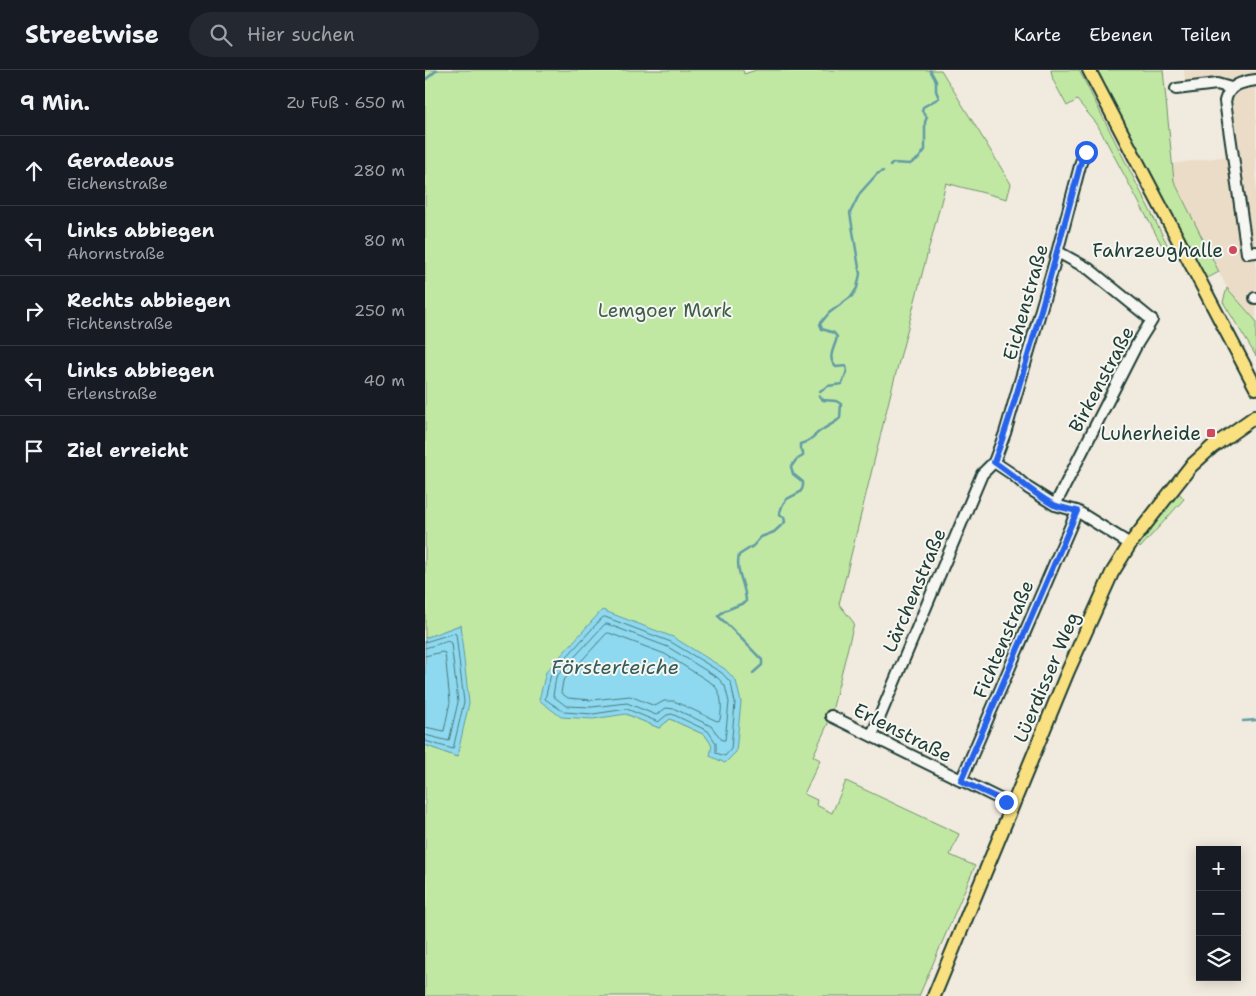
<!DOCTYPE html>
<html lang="de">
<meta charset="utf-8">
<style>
:root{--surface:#171b24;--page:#242831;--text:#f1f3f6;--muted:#9ea1a6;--line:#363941}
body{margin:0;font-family:"Shantell Sans",sans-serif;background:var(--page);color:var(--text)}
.controls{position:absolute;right:15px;bottom:15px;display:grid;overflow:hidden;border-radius:0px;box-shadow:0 2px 12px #0003}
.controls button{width:45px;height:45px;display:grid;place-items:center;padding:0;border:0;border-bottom:1px solid var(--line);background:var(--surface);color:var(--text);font:25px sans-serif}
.stop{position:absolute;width:15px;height:15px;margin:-11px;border:4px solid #2563eb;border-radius:50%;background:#fff}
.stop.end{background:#2563eb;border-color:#fff;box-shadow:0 1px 5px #0008}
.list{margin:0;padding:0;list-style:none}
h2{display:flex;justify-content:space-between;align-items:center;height:65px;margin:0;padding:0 20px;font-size:21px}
h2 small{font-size:16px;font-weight:400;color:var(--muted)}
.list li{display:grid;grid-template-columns:32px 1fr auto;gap:15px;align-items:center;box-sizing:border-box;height:70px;padding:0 20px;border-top:1px solid var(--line)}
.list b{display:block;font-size:19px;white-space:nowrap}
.list p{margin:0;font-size:16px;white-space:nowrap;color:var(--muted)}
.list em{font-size:16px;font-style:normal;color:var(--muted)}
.icon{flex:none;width:28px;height:28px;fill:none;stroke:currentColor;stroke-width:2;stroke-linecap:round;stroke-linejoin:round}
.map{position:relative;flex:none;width:831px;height:926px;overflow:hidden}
header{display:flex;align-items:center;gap:30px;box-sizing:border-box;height:70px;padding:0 25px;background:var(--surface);border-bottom:1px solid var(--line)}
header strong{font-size:24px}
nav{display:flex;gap:28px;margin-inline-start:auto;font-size:18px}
.search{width:350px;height:45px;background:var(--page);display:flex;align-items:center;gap:12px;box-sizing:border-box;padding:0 18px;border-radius:28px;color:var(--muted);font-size:19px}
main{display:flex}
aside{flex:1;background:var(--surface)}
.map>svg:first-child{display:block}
</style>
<header>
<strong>Streetwise</strong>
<div class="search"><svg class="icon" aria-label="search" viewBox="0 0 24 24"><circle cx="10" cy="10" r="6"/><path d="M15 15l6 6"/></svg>Hier suchen</div>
<nav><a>Karte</a><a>Ebenen</a><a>Teilen</a></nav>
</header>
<main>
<aside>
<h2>9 Min.<small>Zu Fuß · 650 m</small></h2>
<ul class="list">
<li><svg class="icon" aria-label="ahead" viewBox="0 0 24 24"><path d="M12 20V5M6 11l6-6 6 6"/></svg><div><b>Geradeaus</b><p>Eichenstraße</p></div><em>280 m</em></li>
<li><svg class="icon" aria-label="left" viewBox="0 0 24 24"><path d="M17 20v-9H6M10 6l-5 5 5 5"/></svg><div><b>Links abbiegen</b><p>Ahornstraße</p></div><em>80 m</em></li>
<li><svg class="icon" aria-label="right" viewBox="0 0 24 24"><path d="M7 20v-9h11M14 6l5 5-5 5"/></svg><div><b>Rechts abbiegen</b><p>Fichtenstraße</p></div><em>250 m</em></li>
<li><svg class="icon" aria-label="left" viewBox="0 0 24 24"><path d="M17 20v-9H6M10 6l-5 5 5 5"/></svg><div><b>Links abbiegen</b><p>Erlenstraße</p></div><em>40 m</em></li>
<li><svg class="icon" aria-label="arrive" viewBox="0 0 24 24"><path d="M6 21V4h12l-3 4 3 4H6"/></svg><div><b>Ziel erreicht</b></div></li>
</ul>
</aside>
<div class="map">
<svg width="831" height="926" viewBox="0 0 831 926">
<rect width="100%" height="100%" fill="#f1eade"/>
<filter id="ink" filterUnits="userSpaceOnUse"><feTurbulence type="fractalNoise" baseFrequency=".02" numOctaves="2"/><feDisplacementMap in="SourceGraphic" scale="10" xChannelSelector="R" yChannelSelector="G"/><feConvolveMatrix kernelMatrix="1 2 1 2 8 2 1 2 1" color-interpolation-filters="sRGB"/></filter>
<g filter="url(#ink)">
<!-- built -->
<path fill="#ebdcc7" d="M 759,0 L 831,0 L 831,8 L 805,15 L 761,18 Z
M 831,14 L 831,251 L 802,218 L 749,111 L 746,94 L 810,85 L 803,37 L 816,16 Z"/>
<!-- green -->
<path fill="#c1e8a3" stroke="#70926c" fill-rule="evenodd" d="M 0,0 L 318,0 L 319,4 L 331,0 L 516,0 L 586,114 L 582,129 L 521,113 L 467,318 L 414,534 L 429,553 L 405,649 L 388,686 L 395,690 L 379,724 L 392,730 L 391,735 L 407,743 L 421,711 L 534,764 L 525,785 L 550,796 L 494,926 L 0,926 L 0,675 L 32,687 L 35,555 L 0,568 ZM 316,632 L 287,675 L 280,665 L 245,649 L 234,658 L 201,644 Z
M 626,0 L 654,0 L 745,180 L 741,183 L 672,54 L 652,30 L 642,36 L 628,10 Z
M 669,0 L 738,0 L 749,111 L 794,202 L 775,212 Z
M 802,218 L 831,251 L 831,286 L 798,232 Z
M 753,422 L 759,429 L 715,478 L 711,473 Z"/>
<!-- water -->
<path fill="#8ed9ef" stroke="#629ba4" d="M 177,540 L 248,567 L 300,599 L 311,611 L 316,632 L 311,682 L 300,693 L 285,686 L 287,675 L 280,665 L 245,649 L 234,658 L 201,644 L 168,649 L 136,647 L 114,630 L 121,602 Z
M 35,555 L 44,633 L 32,687 L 0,675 L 0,568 Z"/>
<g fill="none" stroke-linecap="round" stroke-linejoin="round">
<!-- shore -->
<path stroke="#4b7b7f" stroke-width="1" d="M 180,547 L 246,572 L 297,603 L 306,613 L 310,633 L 306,679 L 300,686 L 291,683 L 291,673 L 283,661 L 247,644 L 242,645 L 233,652 L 202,639 L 168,644 L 139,642 L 120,629 L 126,604 L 177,548 Z
M 182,554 L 243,577 L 293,608 L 300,616 L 304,632 L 300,670 L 297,670 L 286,656 L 250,639 L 241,638 L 231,645 L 202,633 L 167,637 L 141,636 L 128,626 L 131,607 L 179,555 Z
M 184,563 L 240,584 L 288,614 C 298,624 297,637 295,650 L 292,651 L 249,631 L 239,631 L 230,636 L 205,626 L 167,630 L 143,628 L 136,623 L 138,611 L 181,564 Z
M 0,572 L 29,563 L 31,564 L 39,632 L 28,679 L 0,671
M 0,578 L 23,571 L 26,573 L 33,632 L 24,671 L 0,665
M 0,586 L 17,582 L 20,583 L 25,632 L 19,661 L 0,657"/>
<!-- stream -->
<path stroke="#629ba4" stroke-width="2.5" d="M 0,10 L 12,0
M 465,96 L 468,93 L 485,94 L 494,88 L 500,80 L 500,52 L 502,47 L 497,41 L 498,37 L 514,28 L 511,21 L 511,11 L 505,0
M 395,321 L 403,316 L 417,314 L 422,301 L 421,296 L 411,297 C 401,287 410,278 412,267 L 409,263 L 397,259 L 395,254 L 404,243 L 427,226 L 432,218 L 435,204 L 425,143 L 435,123 L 452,104 L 458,101
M 328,603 L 337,595 L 337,590 C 322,575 309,560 293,546 L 299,541 L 321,532 C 321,515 310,502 314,485 L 328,476 L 336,467 L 349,462 L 360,452 L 359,447 L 354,445 C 356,439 357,433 362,429 C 370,424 379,424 378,412 L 368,404 L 366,397 L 371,390 L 378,386 L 378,383 L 375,378 L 375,374 C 387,371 388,365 397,360 C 404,355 409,354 415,348 L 416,334 L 411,331 L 398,330 L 394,326
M 818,651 L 831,650"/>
<!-- minor casing -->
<g stroke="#1f3d34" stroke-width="14">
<path id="minor" d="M 831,10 C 816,12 804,15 800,31 L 822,183 L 831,182
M 751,19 L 792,14 L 806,18
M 830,228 L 831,228
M 569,392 L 587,404 L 603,418 L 630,435 L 652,441 L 705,474
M 630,435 L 712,274 L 727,250 L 664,199 L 633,182
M 406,646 L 587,735
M 447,665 L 557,404 L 569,392 L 580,363 L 628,198 L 656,92 L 661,82
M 536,711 L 652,441"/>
</g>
<!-- major casing -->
<g stroke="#1f3d34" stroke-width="16">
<path id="major" d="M 664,0 L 831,318
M 509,926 L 643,601 L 687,503 L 705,474 L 766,396 L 787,377 L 831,346"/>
</g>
<!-- minor -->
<use href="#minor" stroke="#f6f6f2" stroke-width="10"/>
<!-- major -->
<use href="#major" stroke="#f9e181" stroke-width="12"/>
</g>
</g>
<g fill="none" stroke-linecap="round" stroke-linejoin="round" filter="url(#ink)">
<!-- route -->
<path stroke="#2563eb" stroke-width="6" d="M 581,732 L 536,711 L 652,441 C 644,439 636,438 629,435 C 607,423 590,406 569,392 C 584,353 595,312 607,272 C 624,212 640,152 656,92 L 661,82"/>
</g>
<!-- markers -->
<g fill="#d1495b" stroke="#f6f6f2" stroke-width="2">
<circle cx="808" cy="180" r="5"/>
<rect x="781" y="358" width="10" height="10" rx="2.5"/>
</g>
<g text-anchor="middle" stroke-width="4" stroke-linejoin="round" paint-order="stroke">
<!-- poi labels -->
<g font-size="19" fill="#1f3d34" stroke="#f6f6f2" text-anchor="end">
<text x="798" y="187">Fahrzeughalle</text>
<text x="776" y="370">Luherheide</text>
</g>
<!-- street labels -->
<g font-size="19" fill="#1f3d34" stroke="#f6f6f2">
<text transform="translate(600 232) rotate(-74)" y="7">Eichenstraße</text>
<text transform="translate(676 309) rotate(-62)" y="7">Birkenstraße</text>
<text transform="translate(489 520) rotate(-67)" y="7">Lärchenstraße</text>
<text transform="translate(578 569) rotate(-67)" y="7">Fichtenstraße</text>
<text transform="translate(621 607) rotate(-67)" y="7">Lüerdisser Weg</text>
<text transform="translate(478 662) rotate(27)" y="7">Erlenstraße</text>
</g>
<!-- park labels -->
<g font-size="19" fill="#3f5f4a" stroke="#f6f6f2">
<text x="240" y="247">Lemgoer Mark</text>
</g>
<!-- water labels -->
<g font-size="20" font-style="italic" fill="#355c59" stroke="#f6f6f2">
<text x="190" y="604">Försterteiche</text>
</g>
</g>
</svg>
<div class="controls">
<button>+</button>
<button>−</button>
<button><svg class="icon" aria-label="layers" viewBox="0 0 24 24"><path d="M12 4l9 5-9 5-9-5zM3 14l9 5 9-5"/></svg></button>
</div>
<div class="stop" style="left:661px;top:82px"></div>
<div class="stop end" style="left:581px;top:732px"></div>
</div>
</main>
